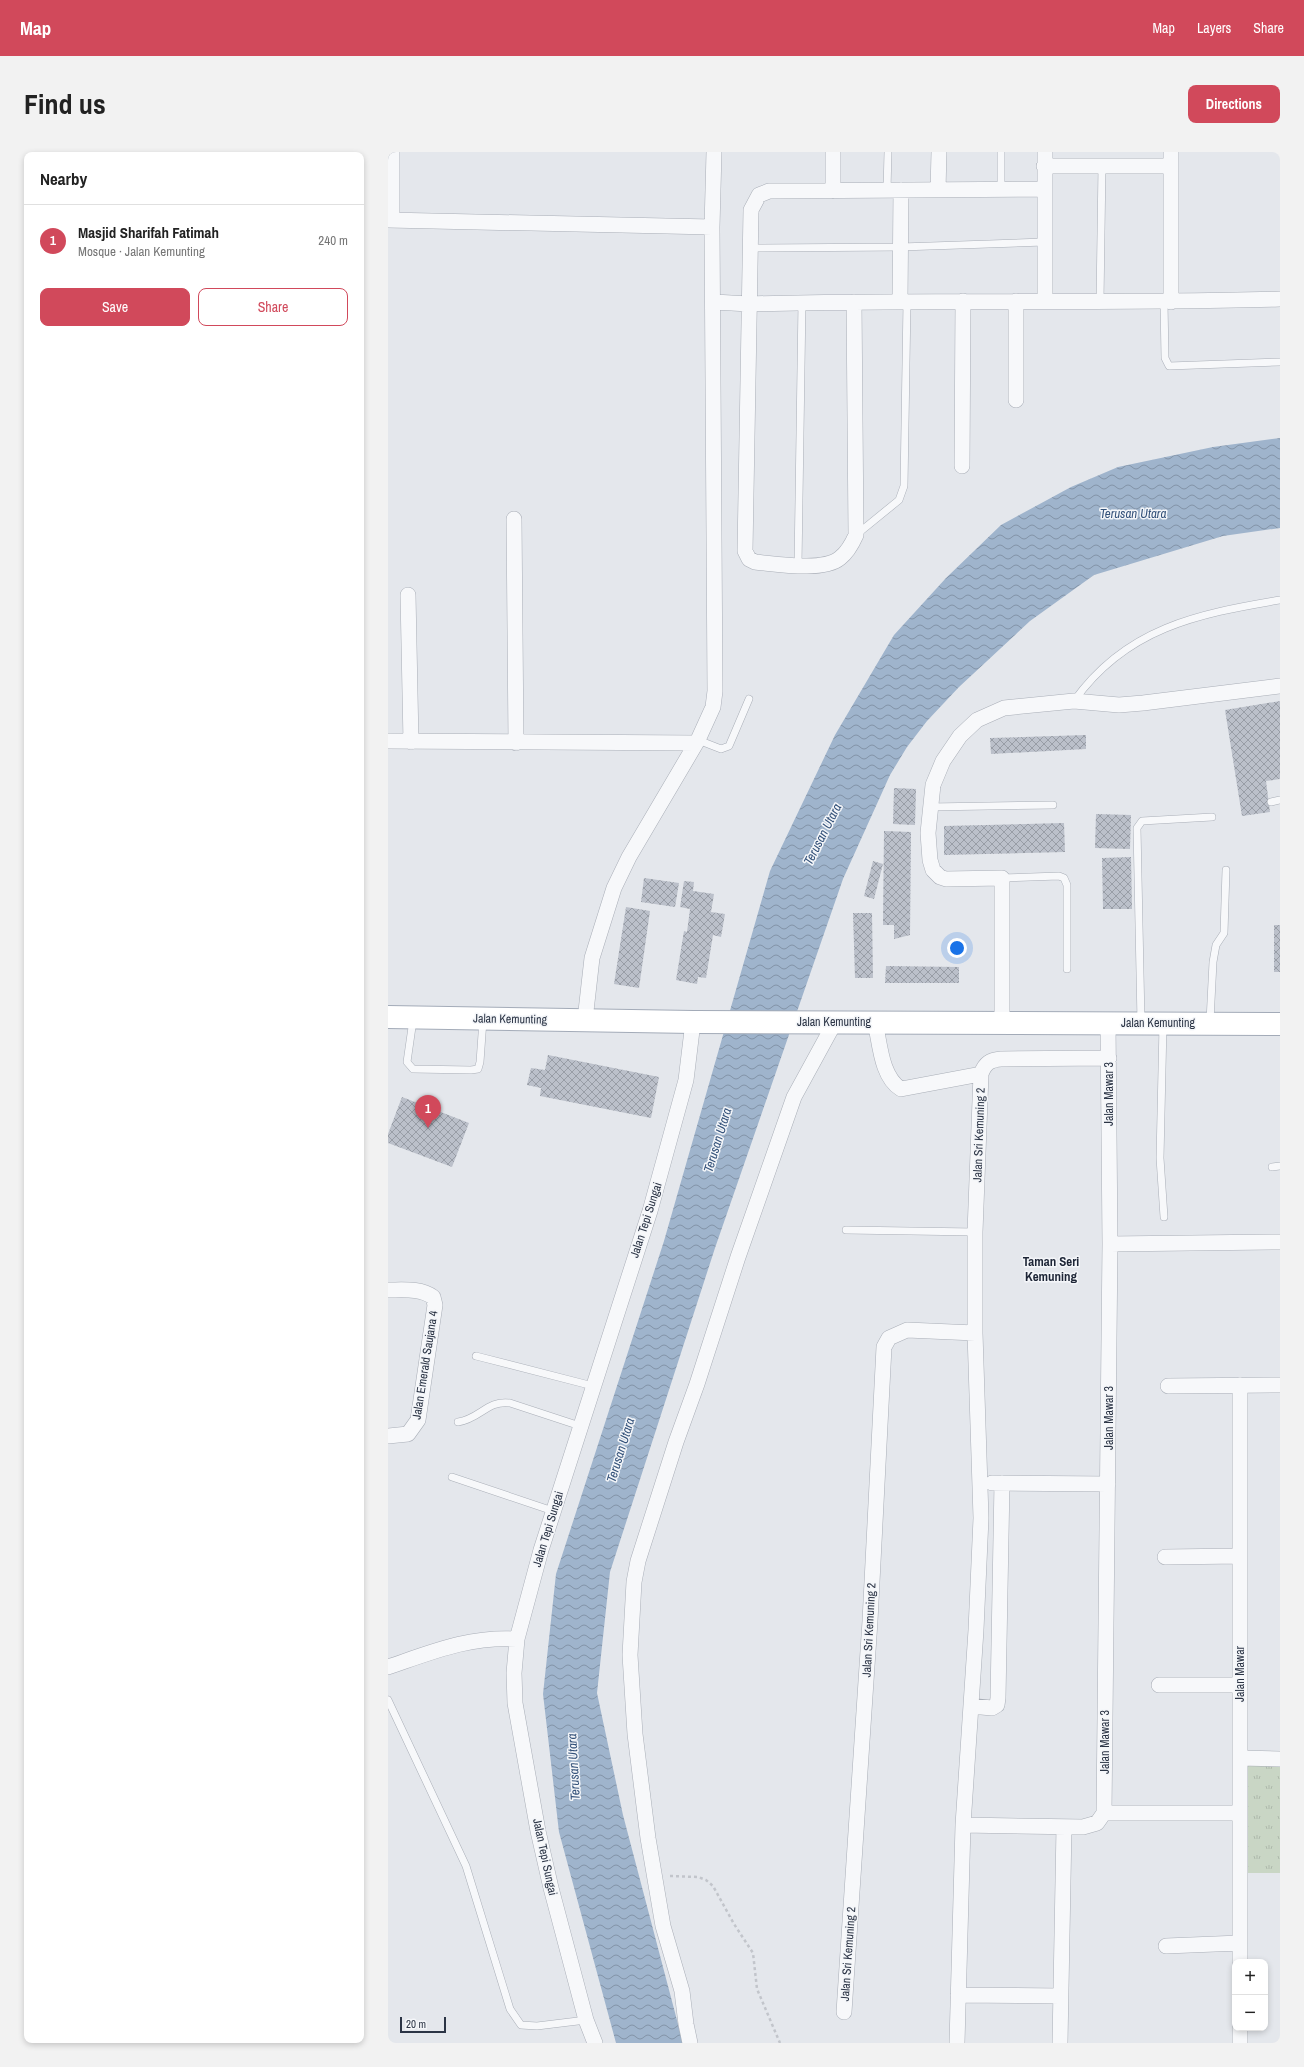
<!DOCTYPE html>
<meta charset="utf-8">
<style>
:root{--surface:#fff;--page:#f2f2f2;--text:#222;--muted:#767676;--line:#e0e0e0;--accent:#d1495b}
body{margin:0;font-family:"Archivo Narrow",sans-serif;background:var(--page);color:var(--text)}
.controls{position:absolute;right:12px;bottom:12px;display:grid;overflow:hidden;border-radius:8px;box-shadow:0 2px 6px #0003}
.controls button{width:36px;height:36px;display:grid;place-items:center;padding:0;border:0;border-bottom:1px solid var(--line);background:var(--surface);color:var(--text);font:20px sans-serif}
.scale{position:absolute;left:12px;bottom:10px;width:46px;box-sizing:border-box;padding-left:4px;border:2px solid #2b3445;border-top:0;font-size:11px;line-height:14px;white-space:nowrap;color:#2b3445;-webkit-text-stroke:3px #f4f6f9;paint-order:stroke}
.you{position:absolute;left:569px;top:796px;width:14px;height:14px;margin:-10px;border:3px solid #fff;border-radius:50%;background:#1a73e8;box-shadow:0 0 0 6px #1a73e833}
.badge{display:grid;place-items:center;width:26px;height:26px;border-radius:50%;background:var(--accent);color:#fff;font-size:13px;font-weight:700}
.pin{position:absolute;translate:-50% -33px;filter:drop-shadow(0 1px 2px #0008)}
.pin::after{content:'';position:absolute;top:21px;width:14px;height:12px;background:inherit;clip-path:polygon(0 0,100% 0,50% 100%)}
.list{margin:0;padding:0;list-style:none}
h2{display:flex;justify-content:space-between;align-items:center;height:52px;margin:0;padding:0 16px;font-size:17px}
h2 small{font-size:13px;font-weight:400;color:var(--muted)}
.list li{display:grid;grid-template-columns:26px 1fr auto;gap:12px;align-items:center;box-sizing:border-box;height:72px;padding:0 16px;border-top:1px solid var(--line)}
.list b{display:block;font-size:15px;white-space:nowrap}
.list p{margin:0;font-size:13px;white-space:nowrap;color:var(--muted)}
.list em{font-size:13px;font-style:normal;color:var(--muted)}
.actions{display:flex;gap:8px;padding:12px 16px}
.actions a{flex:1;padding:9px 0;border:1px solid var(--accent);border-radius:8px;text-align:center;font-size:14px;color:var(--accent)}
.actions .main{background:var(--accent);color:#fff}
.map{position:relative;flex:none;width:892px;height:1891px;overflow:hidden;border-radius:8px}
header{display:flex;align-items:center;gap:24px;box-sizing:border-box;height:56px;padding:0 20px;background:var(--accent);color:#fff}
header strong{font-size:19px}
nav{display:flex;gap:22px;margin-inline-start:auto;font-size:14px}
.intro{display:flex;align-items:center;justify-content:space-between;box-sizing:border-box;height:96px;padding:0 24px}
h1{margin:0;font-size:28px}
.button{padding:10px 18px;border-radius:8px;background:var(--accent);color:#fff;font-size:14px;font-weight:700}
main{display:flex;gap:24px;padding:0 24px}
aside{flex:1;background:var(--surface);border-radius:8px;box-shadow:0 2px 6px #0003}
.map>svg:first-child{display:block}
</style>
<header>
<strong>Map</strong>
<nav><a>Map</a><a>Layers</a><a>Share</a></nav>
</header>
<div class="intro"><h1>Find us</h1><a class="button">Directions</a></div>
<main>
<aside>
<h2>Nearby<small></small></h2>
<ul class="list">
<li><span class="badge">1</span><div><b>Masjid Sharifah Fatimah</b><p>Mosque · Jalan Kemunting</p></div><em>240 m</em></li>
</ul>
<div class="actions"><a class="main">Save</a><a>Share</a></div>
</aside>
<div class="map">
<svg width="892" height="1891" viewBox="0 0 892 1891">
<defs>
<pattern id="grass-tufts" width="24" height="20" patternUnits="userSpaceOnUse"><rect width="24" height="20" fill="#c9d6c5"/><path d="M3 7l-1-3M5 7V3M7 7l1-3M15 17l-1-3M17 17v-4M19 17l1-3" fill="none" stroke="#adb8ab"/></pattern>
<pattern id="water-waves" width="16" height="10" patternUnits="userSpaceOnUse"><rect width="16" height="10" fill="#9fb4cc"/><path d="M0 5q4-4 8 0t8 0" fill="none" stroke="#8293a7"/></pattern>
<pattern id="building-cross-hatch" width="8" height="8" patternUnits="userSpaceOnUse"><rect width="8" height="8" fill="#bbc0ca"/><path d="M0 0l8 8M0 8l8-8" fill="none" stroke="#989da6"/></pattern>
</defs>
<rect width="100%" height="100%" fill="#e4e7ec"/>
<!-- grass -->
<path fill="url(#grass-tufts)" d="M 860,1611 L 892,1611 L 892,1721 L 859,1721 Z"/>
<!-- water -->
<path fill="url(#water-waves)" d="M 892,286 L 892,376 L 835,384 L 706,423 L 642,469 L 571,535 L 539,569 L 519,595 L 502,623 L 455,727 L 327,1096 L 222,1420 L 209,1541 L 235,1663 L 295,1891 L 228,1891 L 171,1680 L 155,1542 L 168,1422 L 276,1089 L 382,719 L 447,583 L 506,483 L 558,426 L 613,373 L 683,335 L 730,315 L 825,295 Z"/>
<!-- building -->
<path fill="url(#building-cross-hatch)" d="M 892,549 L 892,627 L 878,629 L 882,660 L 854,664 L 837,558 Z
M 698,583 L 698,597 L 603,602 L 602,586 Z
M 506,636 L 528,637 L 527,673 L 505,672 Z
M 708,662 L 743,663 L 742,697 L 707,696 Z
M 676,671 L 677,700 L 556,703 L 556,674 Z
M 496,679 L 523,680 L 522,783 L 506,787 L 506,773 L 495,773 Z
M 743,705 L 744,757 L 715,757 L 714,706 Z
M 485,709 L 495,712 L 486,747 L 476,744 Z
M 256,726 L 291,731 L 287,755 L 253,750 Z
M 296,729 L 306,730 L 305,739 L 326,742 L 323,760 L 337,762 L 333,785 L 325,783 L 318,826 L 310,825 L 309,832 L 288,828 L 296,779 L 299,780 L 302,757 L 292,755 Z
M 238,755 L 262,759 L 251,836 L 226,832 Z
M 465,761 L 484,761 L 485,826 L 467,826 Z
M 886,773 L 892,773 L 892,820 L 886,820 Z
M 498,814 L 571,815 L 571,831 L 497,831 Z
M 160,903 L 271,925 L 263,966 L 152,944 L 153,936 L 139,933 L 143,916 L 157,918 Z
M 14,945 L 81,971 L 64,1015 L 0,991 L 0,982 Z"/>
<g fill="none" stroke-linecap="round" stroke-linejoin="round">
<!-- service casing -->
<g stroke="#a9aeb7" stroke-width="8">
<path id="service" d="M 613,0 L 613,38
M 499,38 L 500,0
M 363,96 L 513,95 L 656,90
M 712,149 L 714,14
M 776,150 L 777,206 L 781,214 L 892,210
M 468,383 L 511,348 L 516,334 L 519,150
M 410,413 L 414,150
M 686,549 C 738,476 809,462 892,448
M 310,588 L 333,597 L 341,594 L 361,547
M 883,650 L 892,648
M 542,655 L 665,653
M 614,726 L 671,724 L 676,726 L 679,733 L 679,817
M 25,868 L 19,910 L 25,917 L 83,918 L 90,917 L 92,910 L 95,868
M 753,869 L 749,676 L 754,669 L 824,665
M 822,869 L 825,810 L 828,793 L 836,781 L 838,718
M 775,873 L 772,1006 L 776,1065
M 884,1015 L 892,1014
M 458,1078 L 587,1080
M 88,1204 L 205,1234
M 70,1270 C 92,1267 99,1248 122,1251 L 192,1274
M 64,1325 L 165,1359
M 0,1548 L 78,1714 L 122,1857 L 133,1873 L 149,1874 L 198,1868"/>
</g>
<!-- minor casing -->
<g stroke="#a9aeb7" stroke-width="16">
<path id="minor" d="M 657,0 L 657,148
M 783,0 L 783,150
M 656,14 L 783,14
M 550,38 L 551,0
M 445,39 L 445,0
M 0,68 L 324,75
M 4,68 L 4,0
M 326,150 L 361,152 C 538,147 715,152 892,147
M 466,150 L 468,383 C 464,392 460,400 452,406 C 435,420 389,412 367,410 L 361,407 L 357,399 L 363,58 L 371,43 L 381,39 L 656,37
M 512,150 L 513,38
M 628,248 L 628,149
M 574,314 L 575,149
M 126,367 L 128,591
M 20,443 L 23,590
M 0,589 L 308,591
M 197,868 L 204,806 L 226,736 L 241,705 L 310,588 L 325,555 L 327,539 L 324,75 L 326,0
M 487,870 C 492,891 493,925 513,937 L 593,922
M 614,870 L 614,726 L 558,727 L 552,725 L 545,718 L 542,708 L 540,681 L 545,633 L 555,609 L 572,584 L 589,568 L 616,556 L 686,549 L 731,553 L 755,551 L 892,534
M 722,1092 L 892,1090
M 0,1138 C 16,1138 32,1136 45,1145 L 47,1153 L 30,1268 L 20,1282 L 0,1284
M 852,1233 L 852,1810
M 780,1234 L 892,1233
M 604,1331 L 720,1332
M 777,1405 L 852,1404
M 0,1515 C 44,1500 82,1484 129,1487
M 771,1533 L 852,1533
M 583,1554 L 604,1556 L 609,1553 L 610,1546 L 614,1331
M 852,1606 L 892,1607
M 716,1661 L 852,1661
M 575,1673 L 695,1675 L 709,1671 L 716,1661 L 722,1092 L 720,871
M 778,1794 L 852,1791
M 570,1843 L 672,1844
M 456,1860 L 482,1469 L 496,1195 L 501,1186 L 519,1178 L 587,1181
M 852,1876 L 852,1891
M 207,1891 L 198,1868 L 163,1736 L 150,1679 L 127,1551 L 126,1521 L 129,1487 L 153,1398 L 262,1059 L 298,928 L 305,870
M 302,1891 L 298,1872 L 294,1839 L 275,1774 L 260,1686 L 247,1582 L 242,1503 L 246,1430 L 250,1409 L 288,1290 L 309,1232 L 350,1105 L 406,945 L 447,870
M 569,1891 L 575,1673 L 588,1478 L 593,1366 L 587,1181 L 587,1080 L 593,922 C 597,911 602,908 613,907 L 721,906
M 672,1891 L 676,1675"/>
</g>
<!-- primary casing -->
<g stroke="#a3abb8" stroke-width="24">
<path id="primary" d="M 0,865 L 305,870 L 892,872"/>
</g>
<!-- path -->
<path stroke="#c2c5cb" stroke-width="2.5" stroke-dasharray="3 3" stroke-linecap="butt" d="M 282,1724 L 310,1725 L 318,1728 L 325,1734 L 346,1772 L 365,1801 L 369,1837 L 392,1891"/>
<!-- service -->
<use href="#service" stroke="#f7f8fa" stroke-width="7"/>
<!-- minor -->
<use href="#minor" stroke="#f7f8fa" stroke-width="15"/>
<!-- primary -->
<use href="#primary" stroke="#fff" stroke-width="22"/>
</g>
<g text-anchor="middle" stroke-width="3" stroke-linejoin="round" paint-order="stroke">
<!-- street labels -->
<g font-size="12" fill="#2b3445" stroke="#f4f6f9">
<text transform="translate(122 867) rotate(1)" y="4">Jalan Kemunting</text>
<text x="446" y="874">Jalan Kemunting</text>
<text x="770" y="875">Jalan Kemunting</text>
<text transform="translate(721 942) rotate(-90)" y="4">Jalan Mawar 3</text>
<text transform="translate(591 983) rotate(-88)" y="4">Jalan Sri Kemuning 2</text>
<text transform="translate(258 1068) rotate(-72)" y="4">Jalan Tepi Sungai</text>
<text transform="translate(37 1213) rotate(-81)" y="4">Jalan Emerald Saujana 4</text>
<text transform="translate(721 1266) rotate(-90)" y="4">Jalan Mawar 3</text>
<text transform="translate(160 1377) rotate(-73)" y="4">Jalan Tepi Sungai</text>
<text transform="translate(481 1478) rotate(-87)" y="4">Jalan Sri Kemuning 2</text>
<text transform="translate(852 1522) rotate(-90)" y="4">Jalan Mawar</text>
<text transform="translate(717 1590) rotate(-90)" y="4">Jalan Mawar 3</text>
<text transform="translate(157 1705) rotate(78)" y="4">Jalan Tepi Sungai</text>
<text transform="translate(460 1802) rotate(-86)" y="4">Jalan Sri Kemuning 2</text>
</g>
<!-- water labels -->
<g font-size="13" font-style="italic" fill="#34527a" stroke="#f4f6f9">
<text x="745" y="366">Terusan Utara</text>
<text transform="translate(434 682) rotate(-63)" y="5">Terusan Utara</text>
<text transform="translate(329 988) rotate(-73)" y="5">Terusan Utara</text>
<text transform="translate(232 1298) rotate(-73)" y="5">Terusan Utara</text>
<text transform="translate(185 1615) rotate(-93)" y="5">Terusan Utara</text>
</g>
<!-- neighbourhood labels -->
<g font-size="13" font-weight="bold" fill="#1d2536" stroke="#f4f6f9">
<text x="663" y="1114">Taman Seri<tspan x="663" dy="15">Kemuning</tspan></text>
</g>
</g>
</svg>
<div class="controls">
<button>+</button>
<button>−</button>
</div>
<div class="scale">20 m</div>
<div class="you"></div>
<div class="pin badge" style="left:40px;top:976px">1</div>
</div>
</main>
